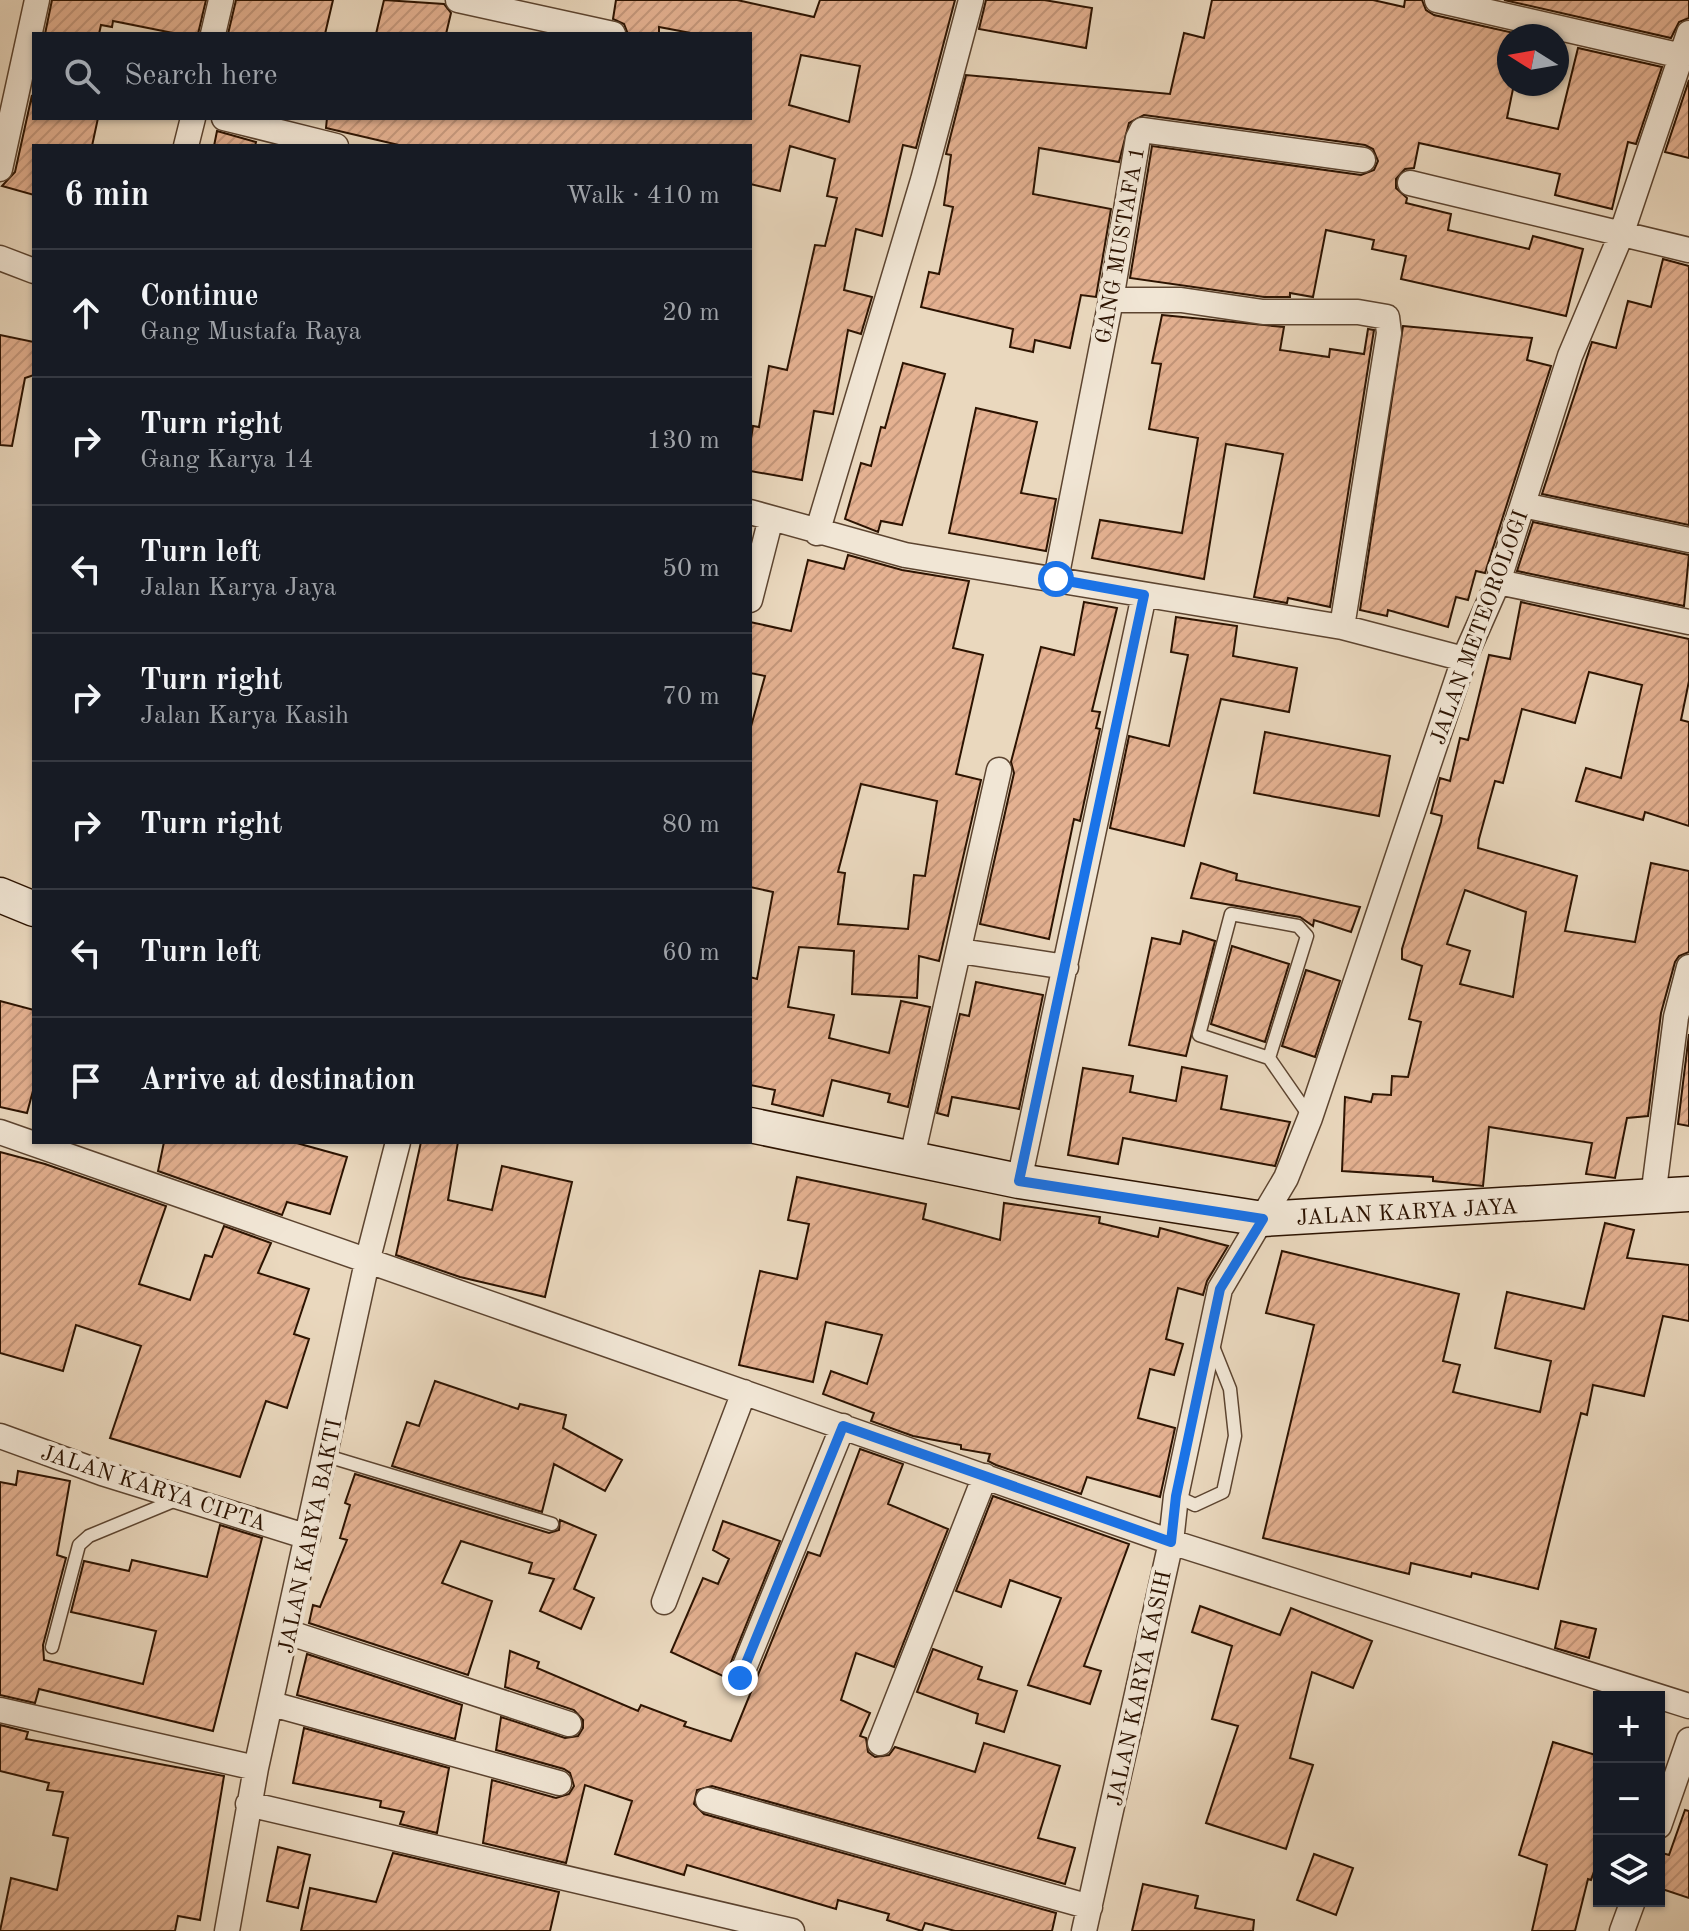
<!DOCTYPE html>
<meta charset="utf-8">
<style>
:root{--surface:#171b24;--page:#20242c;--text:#f1f3f6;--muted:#9ea1a6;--line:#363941}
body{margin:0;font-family:"Old Standard TT",serif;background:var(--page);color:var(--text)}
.controls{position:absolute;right:24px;bottom:24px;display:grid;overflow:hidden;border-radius:0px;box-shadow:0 2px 6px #0004}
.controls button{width:72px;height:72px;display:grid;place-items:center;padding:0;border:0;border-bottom:2px solid var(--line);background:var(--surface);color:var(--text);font:40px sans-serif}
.compass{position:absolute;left:1497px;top:24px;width:72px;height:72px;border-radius:50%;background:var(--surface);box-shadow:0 2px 6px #0004;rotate:281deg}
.stop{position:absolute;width:24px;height:24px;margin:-18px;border:6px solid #1a73e8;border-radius:50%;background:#fff}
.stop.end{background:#1a73e8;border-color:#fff;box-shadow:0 2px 8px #0008}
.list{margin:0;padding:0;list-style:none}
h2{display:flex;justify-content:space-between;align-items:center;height:104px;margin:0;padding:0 32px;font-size:34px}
h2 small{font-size:26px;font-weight:400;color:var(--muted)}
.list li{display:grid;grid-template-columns:52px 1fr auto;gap:24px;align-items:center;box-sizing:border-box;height:128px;padding:0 32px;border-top:2px solid var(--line)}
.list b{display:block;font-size:30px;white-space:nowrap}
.list p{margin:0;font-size:26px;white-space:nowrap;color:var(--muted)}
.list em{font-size:26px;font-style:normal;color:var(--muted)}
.icon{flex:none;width:44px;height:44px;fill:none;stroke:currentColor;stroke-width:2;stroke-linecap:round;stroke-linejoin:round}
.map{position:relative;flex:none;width:1689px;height:1931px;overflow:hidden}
.search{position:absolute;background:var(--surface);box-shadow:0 2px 6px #0004;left:32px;top:32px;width:720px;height:88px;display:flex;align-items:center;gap:20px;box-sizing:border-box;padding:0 28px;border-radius:0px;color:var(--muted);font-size:30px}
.panel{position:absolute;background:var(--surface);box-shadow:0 2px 6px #0004;left:32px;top:144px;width:720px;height:1000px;border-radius:0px}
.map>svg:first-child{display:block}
</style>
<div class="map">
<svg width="1689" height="1931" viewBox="0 0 1689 1931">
<defs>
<pattern id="building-hatch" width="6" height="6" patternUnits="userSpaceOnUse" patternTransform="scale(2)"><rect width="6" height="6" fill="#e4b191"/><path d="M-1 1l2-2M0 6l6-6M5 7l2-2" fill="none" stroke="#c4977b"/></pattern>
</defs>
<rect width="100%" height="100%" fill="#ead8be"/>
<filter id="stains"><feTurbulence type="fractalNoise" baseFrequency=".0025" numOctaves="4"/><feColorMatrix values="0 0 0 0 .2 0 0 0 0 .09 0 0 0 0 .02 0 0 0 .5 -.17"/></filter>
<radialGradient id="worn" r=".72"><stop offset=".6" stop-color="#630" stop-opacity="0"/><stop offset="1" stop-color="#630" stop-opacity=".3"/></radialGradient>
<!-- building -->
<path fill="url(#building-hatch)" stroke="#2c1301" stroke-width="2" fill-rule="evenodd" d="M 52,0 L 206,0 L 198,34 L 178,34 L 113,21 L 112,27 L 101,25 L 99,34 L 45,34 Z
M 236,0 L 333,0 L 325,34 L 228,34 Z
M 384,0 L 444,4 L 451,13 L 446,34 L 376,34 Z
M 616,0 L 737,0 L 814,17 L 820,0 L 955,0 L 916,148 L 903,145 L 882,236 L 856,229 L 844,290 L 872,297 L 861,334 L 848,330 L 833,414 L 814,411 L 802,480 L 750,471 L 750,445 L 753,426 L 759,427 L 769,366 L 787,370 L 815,245 L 825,246 L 837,198 L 827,196 L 835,159 L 790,146 L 780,191 L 750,184 L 750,146 L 403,146 L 326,128 L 327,118 L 750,118 L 750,34 L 696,34 L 659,27 L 659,34 L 628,34 L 624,24 L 613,19 ZM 801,55 L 860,66 L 849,122 L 789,105 Z
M 986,0 L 1044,0 L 1092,8 L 1086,48 L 979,29 Z
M 1212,0 L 1373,0 L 1404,7 L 1405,0 L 1422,0 L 1426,10 L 1434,15 L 1527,36 L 1509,36 L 1509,84 L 1514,84 L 1507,118 L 1558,129 L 1578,48 L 1662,67 L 1636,144 L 1628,142 L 1612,209 L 1555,195 L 1560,174 L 1419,143 L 1414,168 L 1405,169 L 1396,179 L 1396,188 L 1407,198 L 1406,203 L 1451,214 L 1448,230 L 1529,249 L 1533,236 L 1583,249 L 1566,316 L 1401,279 L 1406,256 L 1372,249 L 1374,240 L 1326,230 L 1313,297 L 1290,293 L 1290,297 L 1264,297 L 1130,278 L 1152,146 L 1361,175 L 1374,170 L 1378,161 L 1373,149 L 1365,145 L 1144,115 L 1129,123 L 1119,162 L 1039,148 L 1033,194 L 1111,209 L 1096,297 L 1081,295 L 1070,348 L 1035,340 L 1033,352 L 1010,347 L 1013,329 L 921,307 L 929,272 L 939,274 L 953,207 L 944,205 L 951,155 L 946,154 L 966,75 L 1170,94 L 1184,33 L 1204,38 Z
M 1504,0 L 1689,0 L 1689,18 L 1679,22 L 1671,38 Z
M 1689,80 L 1689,158 L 1665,152 Z
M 32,95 L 34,118 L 98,118 L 92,146 L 34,146 L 34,195 L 2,186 L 15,172 Z
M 217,131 L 256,142 L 255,146 L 214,146 Z
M 1663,259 L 1689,266 L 1689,525 L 1542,494 L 1592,342 L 1616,348 L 1628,301 L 1651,307 Z
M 1162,315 L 1284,327 L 1280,350 L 1329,357 L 1330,349 L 1364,354 L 1368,329 L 1374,330 L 1330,607 L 1288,598 L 1287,603 L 1254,597 L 1283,454 L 1226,444 L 1204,579 L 1092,558 L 1100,520 L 1182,533 L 1198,438 L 1149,429 L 1161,364 L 1152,363 Z
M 1403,326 L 1532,338 L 1527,360 L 1551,366 L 1485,573 L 1476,571 L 1468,600 L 1456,597 L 1448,627 L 1388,610 L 1387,616 L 1360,610 Z
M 0,335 L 34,342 L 34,375 L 25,378 L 12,446 L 0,445 Z
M 903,363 L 945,374 L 902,525 L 881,521 L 878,532 L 845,519 L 861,463 L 871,466 L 881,427 L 885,428 Z
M 976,408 L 1037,422 L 1021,493 L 1056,499 L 1046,551 L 949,533 Z
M 1533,522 L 1689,555 L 1684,606 L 1517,571 Z
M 848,555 L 902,570 L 969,581 L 953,648 L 983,655 L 956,774 L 981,780 L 939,961 L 919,956 L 917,998 L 852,994 L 854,951 L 799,947 L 788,1007 L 834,1015 L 829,1038 L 889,1053 L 901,1001 L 930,1007 L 908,1107 L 888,1102 L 890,1094 L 832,1080 L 823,1116 L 772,1104 L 775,1090 L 750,1085 L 750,977 L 757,979 L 773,892 L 750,887 L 750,730 L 765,676 L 750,673 L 750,622 L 791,631 L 808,560 L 844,569 ZM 861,784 L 937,801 L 925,876 L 914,875 L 908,929 L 838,924 L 845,873 L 838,872 Z
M 1084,602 L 1117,608 L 1092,711 L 1100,712 L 1096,728 L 1100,729 L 1080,821 L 1074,819 L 1049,939 L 980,924 L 1014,773 L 1011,762 L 1041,647 L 1074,655 Z
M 1521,602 L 1689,639 L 1689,681 L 1681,720 L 1689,722 L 1689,826 L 1645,812 L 1643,820 L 1576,801 L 1586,768 L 1621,778 L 1642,685 L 1589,672 L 1575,723 L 1522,709 L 1503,783 L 1495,781 L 1479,839 L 1478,848 L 1577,876 L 1565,931 L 1635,942 L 1651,863 L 1689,871 L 1689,952 L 1679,956 L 1675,962 L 1661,1013 L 1648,1116 L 1627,1118 L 1615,1178 L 1586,1174 L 1592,1143 L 1489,1127 L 1483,1186 L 1433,1181 L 1433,1177 L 1342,1171 L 1345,1097 L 1371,1102 L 1373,1094 L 1391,1095 L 1392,1076 L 1408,1077 L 1421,1022 L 1409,1019 L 1422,966 L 1402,959 L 1402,949 L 1441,822 L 1442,816 L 1431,813 L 1440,778 L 1450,781 L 1460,738 L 1468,740 L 1489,655 L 1510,659 ZM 1465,890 L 1526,912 L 1513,997 L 1460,984 L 1470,951 L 1447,944 Z
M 1176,617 L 1237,626 L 1233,656 L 1297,668 L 1289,712 L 1221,699 L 1184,846 L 1110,828 L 1129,736 L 1169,746 L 1188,655 L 1171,652 Z
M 1265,732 L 1390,756 L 1379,816 L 1254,793 Z
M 1201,863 L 1237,874 L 1236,880 L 1360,907 L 1351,932 L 1314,920 L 1313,926 L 1300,917 L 1191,898 Z
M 1183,931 L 1215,941 L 1186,1056 L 1129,1045 L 1152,938 L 1180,944 Z
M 1232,946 L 1289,964 L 1265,1042 L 1211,1024 Z
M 1306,970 L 1340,981 L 1315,1057 L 1282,1046 Z
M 976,982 L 1043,995 L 1019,1109 L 952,1097 L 948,1116 L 937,1113 L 960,1014 L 969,1016 Z
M 0,1001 L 34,1010 L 34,1087 L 27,1113 L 0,1107 Z
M 1689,1034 L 1689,1126 L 1678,1124 Z
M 1182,1067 L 1227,1076 L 1221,1109 L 1290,1122 L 1275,1166 L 1123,1138 L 1118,1164 L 1068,1155 L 1083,1068 L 1133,1076 L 1130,1092 L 1176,1101 Z
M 164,1142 L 293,1142 L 347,1157 L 330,1214 L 287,1202 L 282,1215 L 158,1171 Z
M 421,1142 L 458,1142 L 448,1200 L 492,1210 L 502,1166 L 572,1182 L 545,1297 L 460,1277 L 396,1255 Z
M 0,1152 L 45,1164 L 166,1206 L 139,1284 L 190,1300 L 205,1255 L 212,1257 L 224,1226 L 271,1243 L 258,1273 L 309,1289 L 294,1334 L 309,1339 L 287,1408 L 266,1401 L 240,1477 L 110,1438 L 141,1346 L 76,1325 L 63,1371 L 0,1353 Z
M 797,1177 L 926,1204 L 923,1219 L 1000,1240 L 1004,1203 L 1100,1217 L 1099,1223 L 1158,1237 L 1160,1228 L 1228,1246 L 1207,1281 L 1203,1295 L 1178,1288 L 1166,1339 L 1183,1344 L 1174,1375 L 1150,1369 L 1138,1418 L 1175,1428 L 1160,1497 L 1087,1477 L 1081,1494 L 996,1465 L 988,1461 L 990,1454 L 961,1449 L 961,1445 L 913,1436 L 871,1421 L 874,1413 L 823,1394 L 831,1371 L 867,1384 L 882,1335 L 826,1322 L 813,1382 L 739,1365 L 760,1271 L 797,1279 L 809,1224 L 788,1220 Z
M 1605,1223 L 1634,1230 L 1627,1258 L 1689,1265 L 1689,1321 L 1663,1316 L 1644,1396 L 1593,1385 L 1587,1415 L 1581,1413 L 1538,1589 L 1472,1573 L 1471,1577 L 1411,1563 L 1409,1574 L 1263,1538 L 1314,1325 L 1266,1313 L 1282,1251 L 1459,1294 L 1443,1361 L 1460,1365 L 1453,1392 L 1540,1412 L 1551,1361 L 1495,1348 L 1507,1292 L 1584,1309 Z
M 435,1381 L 518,1409 L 520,1404 L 566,1415 L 563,1428 L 622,1460 L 605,1491 L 554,1464 L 542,1512 L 392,1466 L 407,1422 L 419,1426 Z
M 860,1449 L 903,1464 L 888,1504 L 948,1529 L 894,1667 L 856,1653 L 841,1700 L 870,1713 L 860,1736 L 866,1738 L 868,1752 L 875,1757 L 889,1755 L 895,1747 L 975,1772 L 984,1743 L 1060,1766 L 1038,1838 L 1075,1848 L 1065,1884 L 712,1786 L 697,1790 L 694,1804 L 704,1814 L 1056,1913 L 1052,1931 L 955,1931 L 925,1923 L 922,1931 L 887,1920 L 889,1914 L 838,1900 L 836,1909 L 687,1865 L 684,1875 L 615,1854 L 632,1801 L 585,1785 L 566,1863 L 483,1843 L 492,1780 L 556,1798 L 569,1794 L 574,1786 L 570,1773 L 564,1769 L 496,1750 L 501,1717 L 565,1738 L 578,1736 L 583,1728 L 583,1720 L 574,1710 L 505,1687 L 510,1651 L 539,1662 L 537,1668 L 638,1711 L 641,1705 L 686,1722 L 684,1726 L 731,1741 L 808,1552 L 820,1556 Z
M 18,1471 L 70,1481 L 57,1555 L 66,1558 L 43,1645 L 44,1660 L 143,1684 L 156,1631 L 71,1612 L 84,1561 L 129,1571 L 132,1560 L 207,1577 L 220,1525 L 262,1538 L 213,1731 L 39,1689 L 35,1703 L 0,1695 L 0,1482 L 16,1485 Z
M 355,1474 L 549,1533 L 559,1530 L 560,1520 L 596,1535 L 574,1589 L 594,1598 L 581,1629 L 540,1611 L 554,1579 L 529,1573 L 532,1563 L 461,1541 L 442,1583 L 492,1601 L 468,1675 L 309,1623 L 313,1605 L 320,1607 L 347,1540 L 340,1538 L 350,1505 L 345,1503 Z
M 993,1496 L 1129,1544 L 1084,1666 L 1101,1671 L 1090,1704 L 1028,1685 L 1061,1598 L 1010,1580 L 1001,1607 L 956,1591 Z
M 723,1521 L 780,1541 L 725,1677 L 671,1652 L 703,1578 L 718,1584 L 729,1559 L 713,1550 Z
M 1200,1606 L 1280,1635 L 1291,1608 L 1372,1641 L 1353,1688 L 1312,1672 L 1290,1758 L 1313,1765 L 1286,1849 L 1206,1823 L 1238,1726 L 1212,1719 L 1232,1646 L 1192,1632 Z
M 1561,1621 L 1596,1629 L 1589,1658 L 1555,1648 Z
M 933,1649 L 982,1667 L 978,1679 L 1017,1691 L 1004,1732 L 976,1723 L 978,1714 L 917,1692 Z
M 307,1654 L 462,1705 L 455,1739 L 297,1695 Z
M 0,1725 L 28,1732 L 26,1739 L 224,1776 L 200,1920 L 178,1916 L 175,1931 L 0,1931 L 11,1878 L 57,1890 L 68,1838 L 53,1835 L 63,1792 L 47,1790 L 49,1783 L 0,1771 Z
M 304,1728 L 449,1768 L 437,1833 L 400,1824 L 404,1812 L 380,1807 L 381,1801 L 293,1783 Z
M 1553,1742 L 1599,1756 L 1599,1857 L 1591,1880 L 1588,1879 L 1575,1931 L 1532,1931 L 1547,1865 L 1519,1855 Z
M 1685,1810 L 1689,1811 L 1689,1898 L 1659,1888 L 1659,1852 L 1669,1855 Z
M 278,1847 L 310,1855 L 298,1908 L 267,1901 Z
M 393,1853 L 559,1892 L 550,1931 L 301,1931 L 310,1888 L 376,1902 Z
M 1314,1854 L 1353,1868 L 1336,1915 L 1297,1900 Z
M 1143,1884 L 1198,1896 L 1195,1908 L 1254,1920 L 1253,1931 L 1132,1931 Z"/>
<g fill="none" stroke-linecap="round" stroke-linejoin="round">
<!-- lane casing -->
<g stroke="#5c4430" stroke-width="15">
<path id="lane" d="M 1269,1058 L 1307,936 L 1298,926 L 1231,914 L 1199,1035 L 1269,1058 L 1310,1117
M 327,1456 L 552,1524
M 1176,1496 L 1195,1505 L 1223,1492 L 1235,1436 L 1230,1389 L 1212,1344
M 52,1647 L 79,1545 L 89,1536 L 176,1500"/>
</g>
<!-- street casing -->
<g stroke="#5c4430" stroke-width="27">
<path id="street" d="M 458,0 L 613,34
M 1437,0 L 1682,56
M 213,34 L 221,0
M 224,118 L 336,146
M 186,146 L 193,118
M 0,169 L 37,0
M 1410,183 L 1689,250
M 0,258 L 34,271
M 1111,300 L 1181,300 L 1263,312 L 1358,312 L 1387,317 L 1389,333 L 1342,627
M 1523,505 L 1689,540
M 750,512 L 905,555 L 1342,627 L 1464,659
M 817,533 L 923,180 L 971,0
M 1056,579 L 1111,300 L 1138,138 L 1142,130 L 1363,160
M 1498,582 L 1689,622
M 750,600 L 771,518
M 960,951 L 1066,967
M 0,1132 L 1171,1542 L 1689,1706
M 912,1157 L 999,770
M 1019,1181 L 1144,595
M 1653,1197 L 1676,1017 L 1689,967
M 0,1436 L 102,1473 L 308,1537
M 664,1602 L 744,1392
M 287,1632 L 569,1724
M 740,1678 L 843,1426
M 272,1704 L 559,1783
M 0,1710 L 256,1768
M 880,1743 L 985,1476
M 708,1800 L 1090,1907
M 248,1804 L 792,1931
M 1659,1826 L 1689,1740
M 227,1931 L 256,1768 L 367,1262 L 398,1142
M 1084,1931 L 1171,1542 L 1176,1496 L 1220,1289 L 1286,1178 L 1310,1118 L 1464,659 L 1498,582 L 1570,356 L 1621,235 L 1689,33
M 1622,1931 L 1633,1901"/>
</g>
<!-- secondary casing -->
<g stroke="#2c1301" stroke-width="37">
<path id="secondary" d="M 0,895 L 34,909
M 750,1125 L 1019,1181 L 1263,1219 L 1689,1194"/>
</g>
<!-- lane -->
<use href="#lane" stroke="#f1e6d5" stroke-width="12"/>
<!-- street -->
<use href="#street" stroke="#f1e6d5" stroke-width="24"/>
<!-- secondary -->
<use href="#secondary" stroke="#f1e6d5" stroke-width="34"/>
</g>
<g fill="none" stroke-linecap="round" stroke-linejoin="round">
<!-- route -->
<path stroke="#1a73e8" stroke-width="10" d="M 740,1678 L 843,1426 L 1171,1542 L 1176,1496 L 1220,1289 L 1263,1219 L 1019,1181 L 1144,595 L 1056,579"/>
</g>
<g text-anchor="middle" stroke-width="8" stroke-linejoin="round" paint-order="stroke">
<!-- street labels -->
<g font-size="22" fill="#2c1301" stroke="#f1e6d5">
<text transform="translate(1119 245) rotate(-80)" y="8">GANG MUSTAFA 1</text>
<text transform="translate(1478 627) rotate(-70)" y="8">JALAN METEOROLOGI</text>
<text transform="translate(1407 1211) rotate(-3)" y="8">JALAN KARYA JAYA</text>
<text transform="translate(154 1487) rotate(18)" y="8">JALAN KARYA CIPTA</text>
<text transform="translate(309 1536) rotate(-78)" y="8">JALAN KARYA BAKTI</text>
<text transform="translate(1138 1688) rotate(-78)" y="8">JALAN KARYA KASIH</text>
</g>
</g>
<rect width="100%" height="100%" filter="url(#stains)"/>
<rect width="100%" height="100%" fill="url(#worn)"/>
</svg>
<div class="controls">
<button>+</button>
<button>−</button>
<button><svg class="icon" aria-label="layers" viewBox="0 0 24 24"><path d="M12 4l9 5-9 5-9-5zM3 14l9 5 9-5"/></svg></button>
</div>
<svg class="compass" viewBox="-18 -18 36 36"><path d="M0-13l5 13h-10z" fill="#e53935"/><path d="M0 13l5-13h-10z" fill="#9ea1a6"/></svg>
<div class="stop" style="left:1056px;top:579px"></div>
<div class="stop end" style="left:740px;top:1678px"></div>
<div class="search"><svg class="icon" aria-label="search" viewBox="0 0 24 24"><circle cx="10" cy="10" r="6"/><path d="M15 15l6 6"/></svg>Search here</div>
<section class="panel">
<h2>6 min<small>Walk · 410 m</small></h2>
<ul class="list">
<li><svg class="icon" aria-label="ahead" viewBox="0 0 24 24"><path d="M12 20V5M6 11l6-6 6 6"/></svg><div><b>Continue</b><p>Gang Mustafa Raya</p></div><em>20 m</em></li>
<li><svg class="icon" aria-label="right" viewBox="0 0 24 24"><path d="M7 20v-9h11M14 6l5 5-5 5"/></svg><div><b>Turn right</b><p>Gang Karya 14</p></div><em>130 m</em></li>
<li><svg class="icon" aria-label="left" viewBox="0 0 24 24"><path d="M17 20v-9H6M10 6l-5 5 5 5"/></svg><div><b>Turn left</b><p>Jalan Karya Jaya</p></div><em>50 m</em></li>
<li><svg class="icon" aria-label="right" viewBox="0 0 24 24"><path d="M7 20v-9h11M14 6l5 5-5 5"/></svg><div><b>Turn right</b><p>Jalan Karya Kasih</p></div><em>70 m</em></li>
<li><svg class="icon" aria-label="right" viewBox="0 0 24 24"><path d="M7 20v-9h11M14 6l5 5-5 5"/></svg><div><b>Turn right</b></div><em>80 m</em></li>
<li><svg class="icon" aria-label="left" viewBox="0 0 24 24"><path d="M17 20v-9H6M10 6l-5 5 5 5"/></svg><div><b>Turn left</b></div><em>60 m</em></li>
<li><svg class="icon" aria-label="arrive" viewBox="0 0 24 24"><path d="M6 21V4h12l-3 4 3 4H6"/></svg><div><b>Arrive at destination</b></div></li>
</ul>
</section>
</div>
